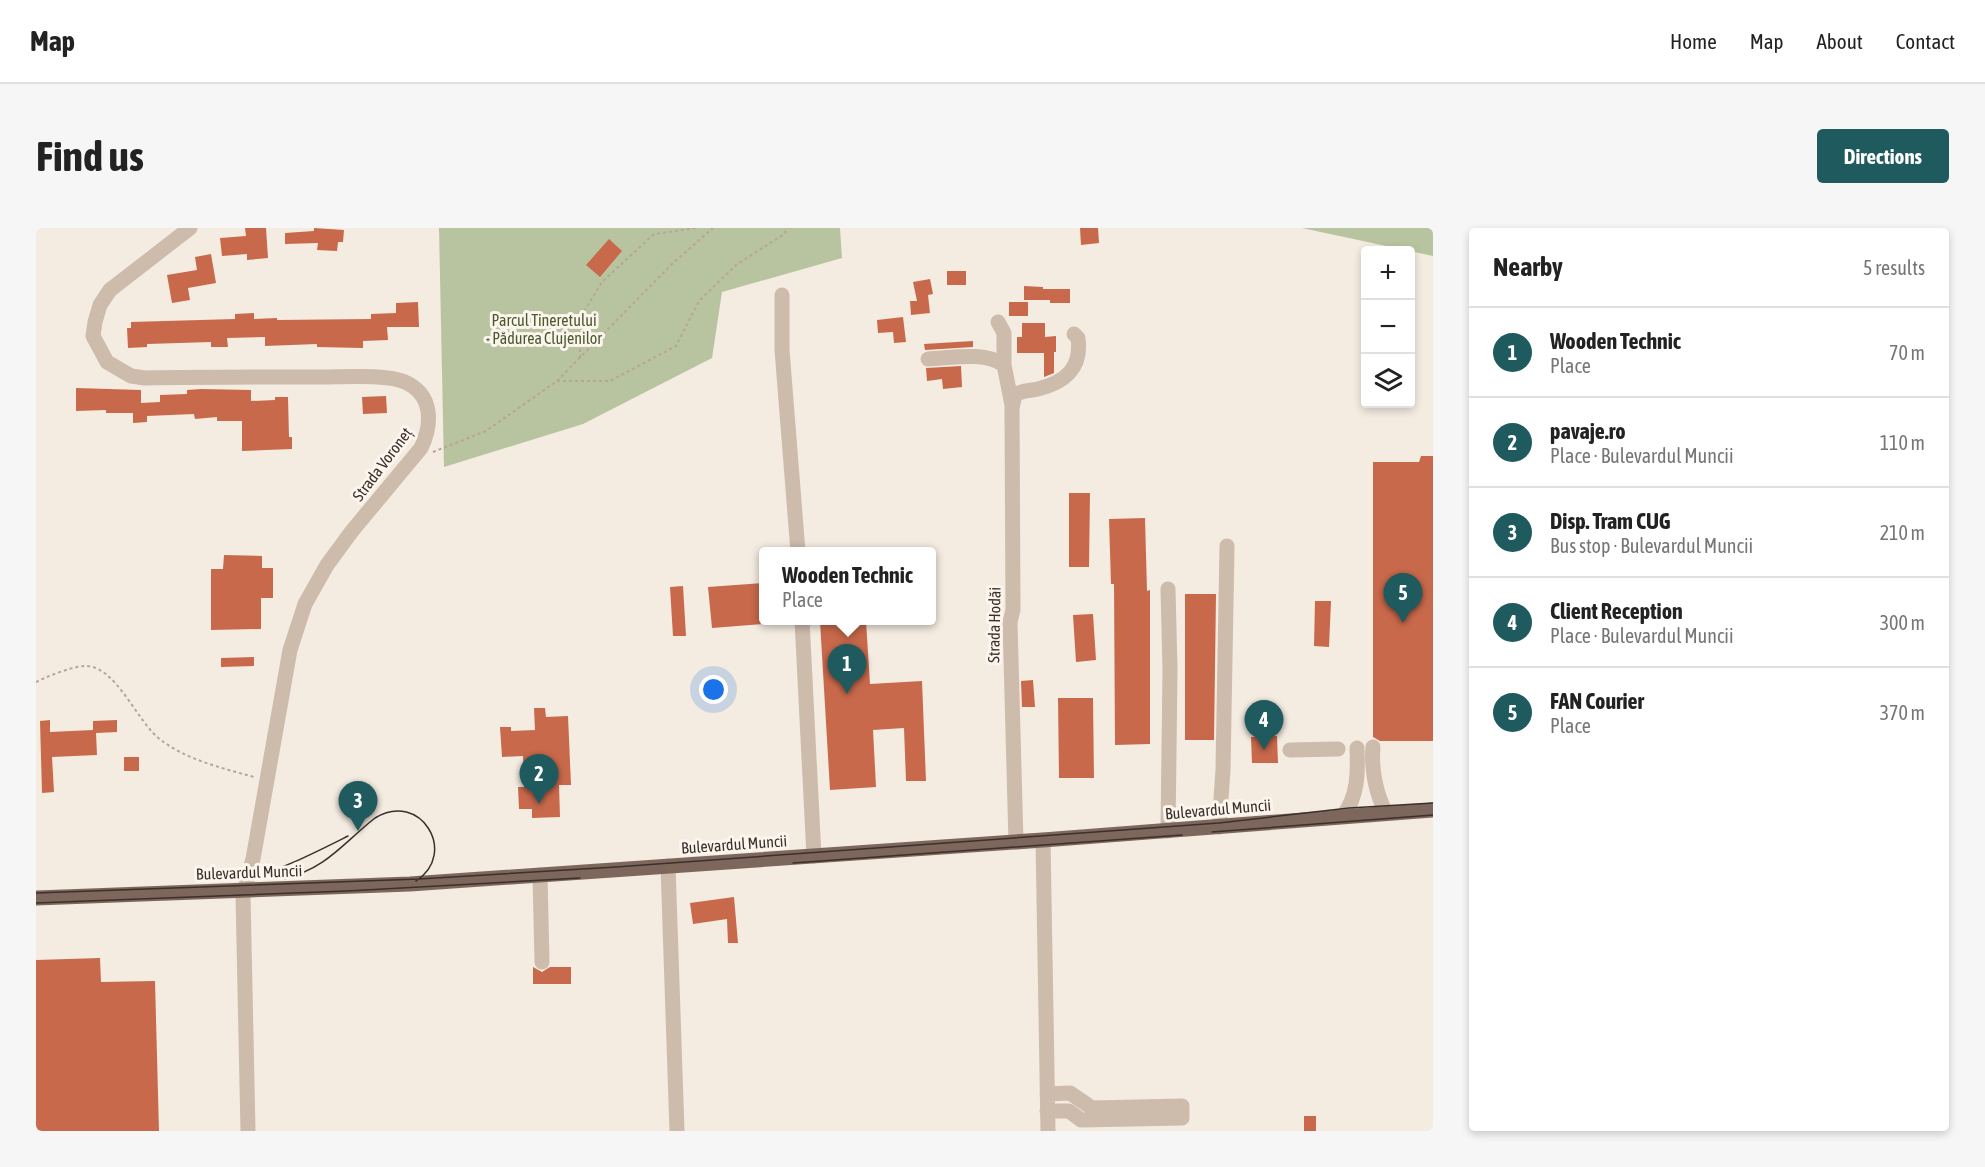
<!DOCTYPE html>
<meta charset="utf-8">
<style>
:root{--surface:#fff;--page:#f6f6f6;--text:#222;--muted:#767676;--line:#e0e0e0;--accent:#1f5a5e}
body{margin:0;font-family:"Asap Condensed",sans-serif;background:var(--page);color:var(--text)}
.controls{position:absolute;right:18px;top:18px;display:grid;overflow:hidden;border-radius:6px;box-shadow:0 3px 9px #0003}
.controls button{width:54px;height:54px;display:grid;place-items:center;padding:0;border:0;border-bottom:2px solid var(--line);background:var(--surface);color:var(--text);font:30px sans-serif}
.you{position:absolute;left:678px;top:462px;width:21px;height:21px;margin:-15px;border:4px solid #fff;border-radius:50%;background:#1a73e8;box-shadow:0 0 0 9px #1a73e833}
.badge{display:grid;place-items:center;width:39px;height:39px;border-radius:50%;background:var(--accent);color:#fff;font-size:20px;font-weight:700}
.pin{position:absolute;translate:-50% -50px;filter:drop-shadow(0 2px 3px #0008)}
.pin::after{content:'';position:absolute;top:32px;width:21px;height:18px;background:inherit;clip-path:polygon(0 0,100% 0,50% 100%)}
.popup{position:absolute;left:723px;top:319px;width:177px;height:78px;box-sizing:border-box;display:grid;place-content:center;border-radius:6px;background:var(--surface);filter:drop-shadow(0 2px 4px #0005);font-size:20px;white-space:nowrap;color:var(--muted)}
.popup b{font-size:22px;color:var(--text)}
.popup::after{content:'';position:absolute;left:50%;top:100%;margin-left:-12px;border:12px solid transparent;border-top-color:var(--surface)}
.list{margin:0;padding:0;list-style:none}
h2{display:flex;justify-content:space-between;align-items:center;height:78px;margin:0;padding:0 24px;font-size:26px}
h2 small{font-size:20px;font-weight:400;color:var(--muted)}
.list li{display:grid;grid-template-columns:39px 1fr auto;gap:18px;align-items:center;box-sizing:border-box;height:90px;padding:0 24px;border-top:2px solid var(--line)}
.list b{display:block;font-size:22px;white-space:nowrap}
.list p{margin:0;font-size:20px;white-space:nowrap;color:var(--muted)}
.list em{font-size:20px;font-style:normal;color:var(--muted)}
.icon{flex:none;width:33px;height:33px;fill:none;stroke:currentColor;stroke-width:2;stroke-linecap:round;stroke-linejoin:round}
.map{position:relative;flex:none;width:1397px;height:903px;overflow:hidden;border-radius:6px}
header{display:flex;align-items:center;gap:36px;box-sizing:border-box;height:84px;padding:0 30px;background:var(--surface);border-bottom:2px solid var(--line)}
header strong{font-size:28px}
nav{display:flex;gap:33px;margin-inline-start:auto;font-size:21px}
.intro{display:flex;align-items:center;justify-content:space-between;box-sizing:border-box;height:144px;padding:0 36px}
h1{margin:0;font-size:42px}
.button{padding:15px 27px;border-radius:6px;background:var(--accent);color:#fff;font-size:21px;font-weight:700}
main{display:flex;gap:36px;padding:0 36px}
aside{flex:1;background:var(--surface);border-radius:6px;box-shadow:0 3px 9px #0003}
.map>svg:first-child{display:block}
</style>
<header>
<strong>Map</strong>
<nav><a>Home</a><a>Map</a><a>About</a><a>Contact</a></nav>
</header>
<div class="intro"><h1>Find us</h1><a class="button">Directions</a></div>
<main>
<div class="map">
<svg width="1397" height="903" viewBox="0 0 1397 903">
<rect width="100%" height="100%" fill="#f4ebe1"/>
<!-- green -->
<path fill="#b8c4a0" d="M 403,0 L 804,0 L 806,30 L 686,64 L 676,130 L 547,196 L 408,239 Z
M 1266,0 L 1397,0 L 1397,28 Z"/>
<!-- building -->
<path fill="#c8694b" d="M 209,0 L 230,0 L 232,30 L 211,32 L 211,26 L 186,28 L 184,10 L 210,8 Z
M 278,0 L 308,2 L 307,14 L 302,14 L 301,23 L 281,22 L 282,15 L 249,16 L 249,5 L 278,3 Z
M 1044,0 L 1062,0 L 1063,15 L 1045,17 Z
M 573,11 L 586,23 L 564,49 L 550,37 Z
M 175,26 L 180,55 L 152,60 L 154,72 L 136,75 L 131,47 L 161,42 L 159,29 Z
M 911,43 L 930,43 L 930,57 L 911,57 Z
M 894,51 L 897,66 L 892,67 L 894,85 L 875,87 L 874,73 L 881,73 L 877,54 Z
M 988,58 L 1007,59 L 1007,61 L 1034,61 L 1034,75 L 1014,75 L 1014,72 L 988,72 Z
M 382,74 L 383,99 L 351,99 L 352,112 L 327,113 L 327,120 L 281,119 L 281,116 L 229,118 L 229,109 L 191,110 L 192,119 L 175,119 L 175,114 L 111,116 L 111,119 L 92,120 L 91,100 L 95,100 L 95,94 L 199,91 L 199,86 L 218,85 L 218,91 L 241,90 L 241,92 L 335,91 L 335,86 L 360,85 L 360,75 Z
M 973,74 L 992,74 L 992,88 L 973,88 Z
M 867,89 L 870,114 L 858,115 L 857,104 L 842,105 L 841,92 Z
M 986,95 L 1009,95 L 1009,109 L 1020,108 L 1020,124 L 1018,124 L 1018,145 L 1008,149 L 1008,125 L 981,125 L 981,109 L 986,109 Z
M 937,113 L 937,119 L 889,122 L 888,116 Z
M 925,138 L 926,159 L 907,161 L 906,151 L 891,153 L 890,140 Z
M 40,160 L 105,162 L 105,175 L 124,174 L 124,167 L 151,166 L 151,162 L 165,161 L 215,162 L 215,173 L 239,172 L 239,169 L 252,169 L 253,209 L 256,209 L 256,221 L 206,223 L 206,193 L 181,193 L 181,189 L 159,191 L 158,186 L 111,188 L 111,194 L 97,195 L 97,185 L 70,185 L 70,182 L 40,183 Z
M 350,168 L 351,185 L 327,186 L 326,169 Z
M 1385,228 L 1397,228 L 1397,513 L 1344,513 L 1337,509 L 1337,234 L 1383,234 Z
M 1033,265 L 1054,265 L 1053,339 L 1033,339 Z
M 1109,290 L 1111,363 L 1114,362 L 1114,516 L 1079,517 L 1078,356 L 1075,356 L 1073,291 Z
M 188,327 L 226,328 L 226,340 L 237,340 L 237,370 L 225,370 L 225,401 L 175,402 L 175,341 L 187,341 Z
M 727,355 L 727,396 L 676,400 L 672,359 Z
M 647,358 L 650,408 L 637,408 L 634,359 Z
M 1149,366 L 1180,366 L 1178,512 L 1149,512 Z
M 1279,373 L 1295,373 L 1293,419 L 1278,418 Z
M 1057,386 L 1060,432 L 1040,434 L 1037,387 Z
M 784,393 L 830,393 L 834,456 L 886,453 L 890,553 L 870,553 L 868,500 L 837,502 L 840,559 L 794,562 Z
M 218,429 L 218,438 L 185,439 L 185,430 Z
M 997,452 L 999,479 L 986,479 L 985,453 Z
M 1022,470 L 1057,470 L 1058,550 L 1023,550 Z
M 498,480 L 509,480 L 510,489 L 532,488 L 535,557 L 523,557 L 524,589 L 496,590 L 496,581 L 483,581 L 482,559 L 488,559 L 487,528 L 466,529 L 464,499 L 475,499 L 475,503 L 499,502 Z
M 14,492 L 14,504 L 57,502 L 57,493 L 81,492 L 81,504 L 60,505 L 61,527 L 16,529 L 18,564 L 6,565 L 4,493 Z
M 1241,508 L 1242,535 L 1216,535 L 1215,509 Z
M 88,529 L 103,529 L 103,543 L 88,543 Z
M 698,669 L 702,715 L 692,715 L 691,691 L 657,696 L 654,675 Z
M 64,730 L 65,754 L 119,753 L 123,903 L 0,903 L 0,732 Z
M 497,739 L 506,744 L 514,739 L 535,739 L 535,756 L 497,756 Z
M 1268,888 L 1280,888 L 1280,903 L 1268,903 Z"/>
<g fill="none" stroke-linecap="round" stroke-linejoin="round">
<!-- path -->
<path stroke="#b9a596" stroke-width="2" stroke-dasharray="3 3" stroke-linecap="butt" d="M 544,130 L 544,90 L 566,54 L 618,6 L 660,0
M 521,153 L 574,153 L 640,118 L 663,73 L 700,37 L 748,6 L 752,0
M 397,224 L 450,203 L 521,153 L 636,36 L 677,0
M 0,454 C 12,448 35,439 48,438 C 80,436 101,495 125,512 C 151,532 186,540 218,549"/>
<!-- minor -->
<path stroke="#cdbbac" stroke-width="15" d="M 154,0 L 74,62 L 64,77 L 59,94 L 57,108 L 71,134 L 95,148 L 109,150 C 169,149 228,149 287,149 C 309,149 350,146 369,154 C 398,167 396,197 385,220 L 316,303 L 291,337 L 269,376 L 254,422 L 217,631 L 207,667 L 212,903
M 746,67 L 746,122 L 762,324
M 962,94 L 968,105 L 968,137 L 976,177
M 892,131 C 916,130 948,123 968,137
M 766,392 L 778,628
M 1337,519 C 1335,541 1340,566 1350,585
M 1254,522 L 1302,521
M 1307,588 C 1322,568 1322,545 1321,520
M 1183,599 L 1187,542 L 1191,318
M 1132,603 L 1134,442 L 1132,361
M 1007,612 L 1012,903
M 980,614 L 974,394 L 977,382 L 976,180 L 979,167 C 986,162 993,163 1002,161 C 1030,154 1046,140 1042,110 L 1038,106
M 632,638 L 641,903
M 504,647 L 506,734
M 1011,866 L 1034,865 L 1056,880 L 1146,878 L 1146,890 L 1045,892 L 1033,883 L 1011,883"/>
<!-- major -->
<path stroke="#7d675c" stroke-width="15" d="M 0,670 L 374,656 L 1007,612 L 1397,582"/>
<!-- tram -->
<path stroke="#3b302b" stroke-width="1.5" d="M 1176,604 L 1397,587
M 757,635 L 1146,607
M 248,651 C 292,639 305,617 339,590 C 384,562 423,625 380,653
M 207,652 C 243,643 278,625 312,608
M 0,665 L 383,651 L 580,639 L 1183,595 L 1313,580 L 1397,575
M 0,675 L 311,663 L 544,650"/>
</g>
<g text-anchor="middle" stroke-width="6" stroke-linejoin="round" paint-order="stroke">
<!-- park labels -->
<g font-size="16" fill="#4a5a2e" stroke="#fbf5ee">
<text x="508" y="98">Parcul Tineretului<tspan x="508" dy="18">- Pădurea Clujenilor</tspan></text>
</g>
<!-- street labels -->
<g font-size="16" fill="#3b302b" stroke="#fbf5ee">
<text transform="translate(346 236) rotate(-53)" y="6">Strada Voroneț</text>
<text transform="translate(958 397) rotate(-89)" y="6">Strada Hodăi</text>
<text transform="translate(1182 581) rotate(-5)" y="6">Bulevardul Muncii</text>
<text transform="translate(698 616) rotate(-4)" y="6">Bulevardul Muncii</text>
<text transform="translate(213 644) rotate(-2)" y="6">Bulevardul Muncii</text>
</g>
</g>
</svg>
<div class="controls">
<button>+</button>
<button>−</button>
<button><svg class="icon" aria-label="layers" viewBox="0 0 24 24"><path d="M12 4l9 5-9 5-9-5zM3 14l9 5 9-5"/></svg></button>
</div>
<div class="you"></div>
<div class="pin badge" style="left:811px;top:466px">1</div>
<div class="popup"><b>Wooden Technic</b>Place</div>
<div class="pin badge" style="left:503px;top:576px">2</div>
<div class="pin badge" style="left:322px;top:603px">3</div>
<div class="pin badge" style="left:1228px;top:522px">4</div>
<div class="pin badge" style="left:1367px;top:395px">5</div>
</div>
<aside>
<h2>Nearby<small>5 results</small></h2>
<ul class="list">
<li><span class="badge">1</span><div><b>Wooden Technic</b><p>Place</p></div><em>70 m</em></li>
<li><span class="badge">2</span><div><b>pavaje.ro</b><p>Place · Bulevardul Muncii</p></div><em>110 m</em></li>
<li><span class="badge">3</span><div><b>Disp. Tram CUG</b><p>Bus stop · Bulevardul Muncii</p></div><em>210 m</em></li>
<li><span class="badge">4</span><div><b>Client Reception</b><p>Place · Bulevardul Muncii</p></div><em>300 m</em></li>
<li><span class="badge">5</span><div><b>FAN Courier</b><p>Place</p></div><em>370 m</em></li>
</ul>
</aside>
</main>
